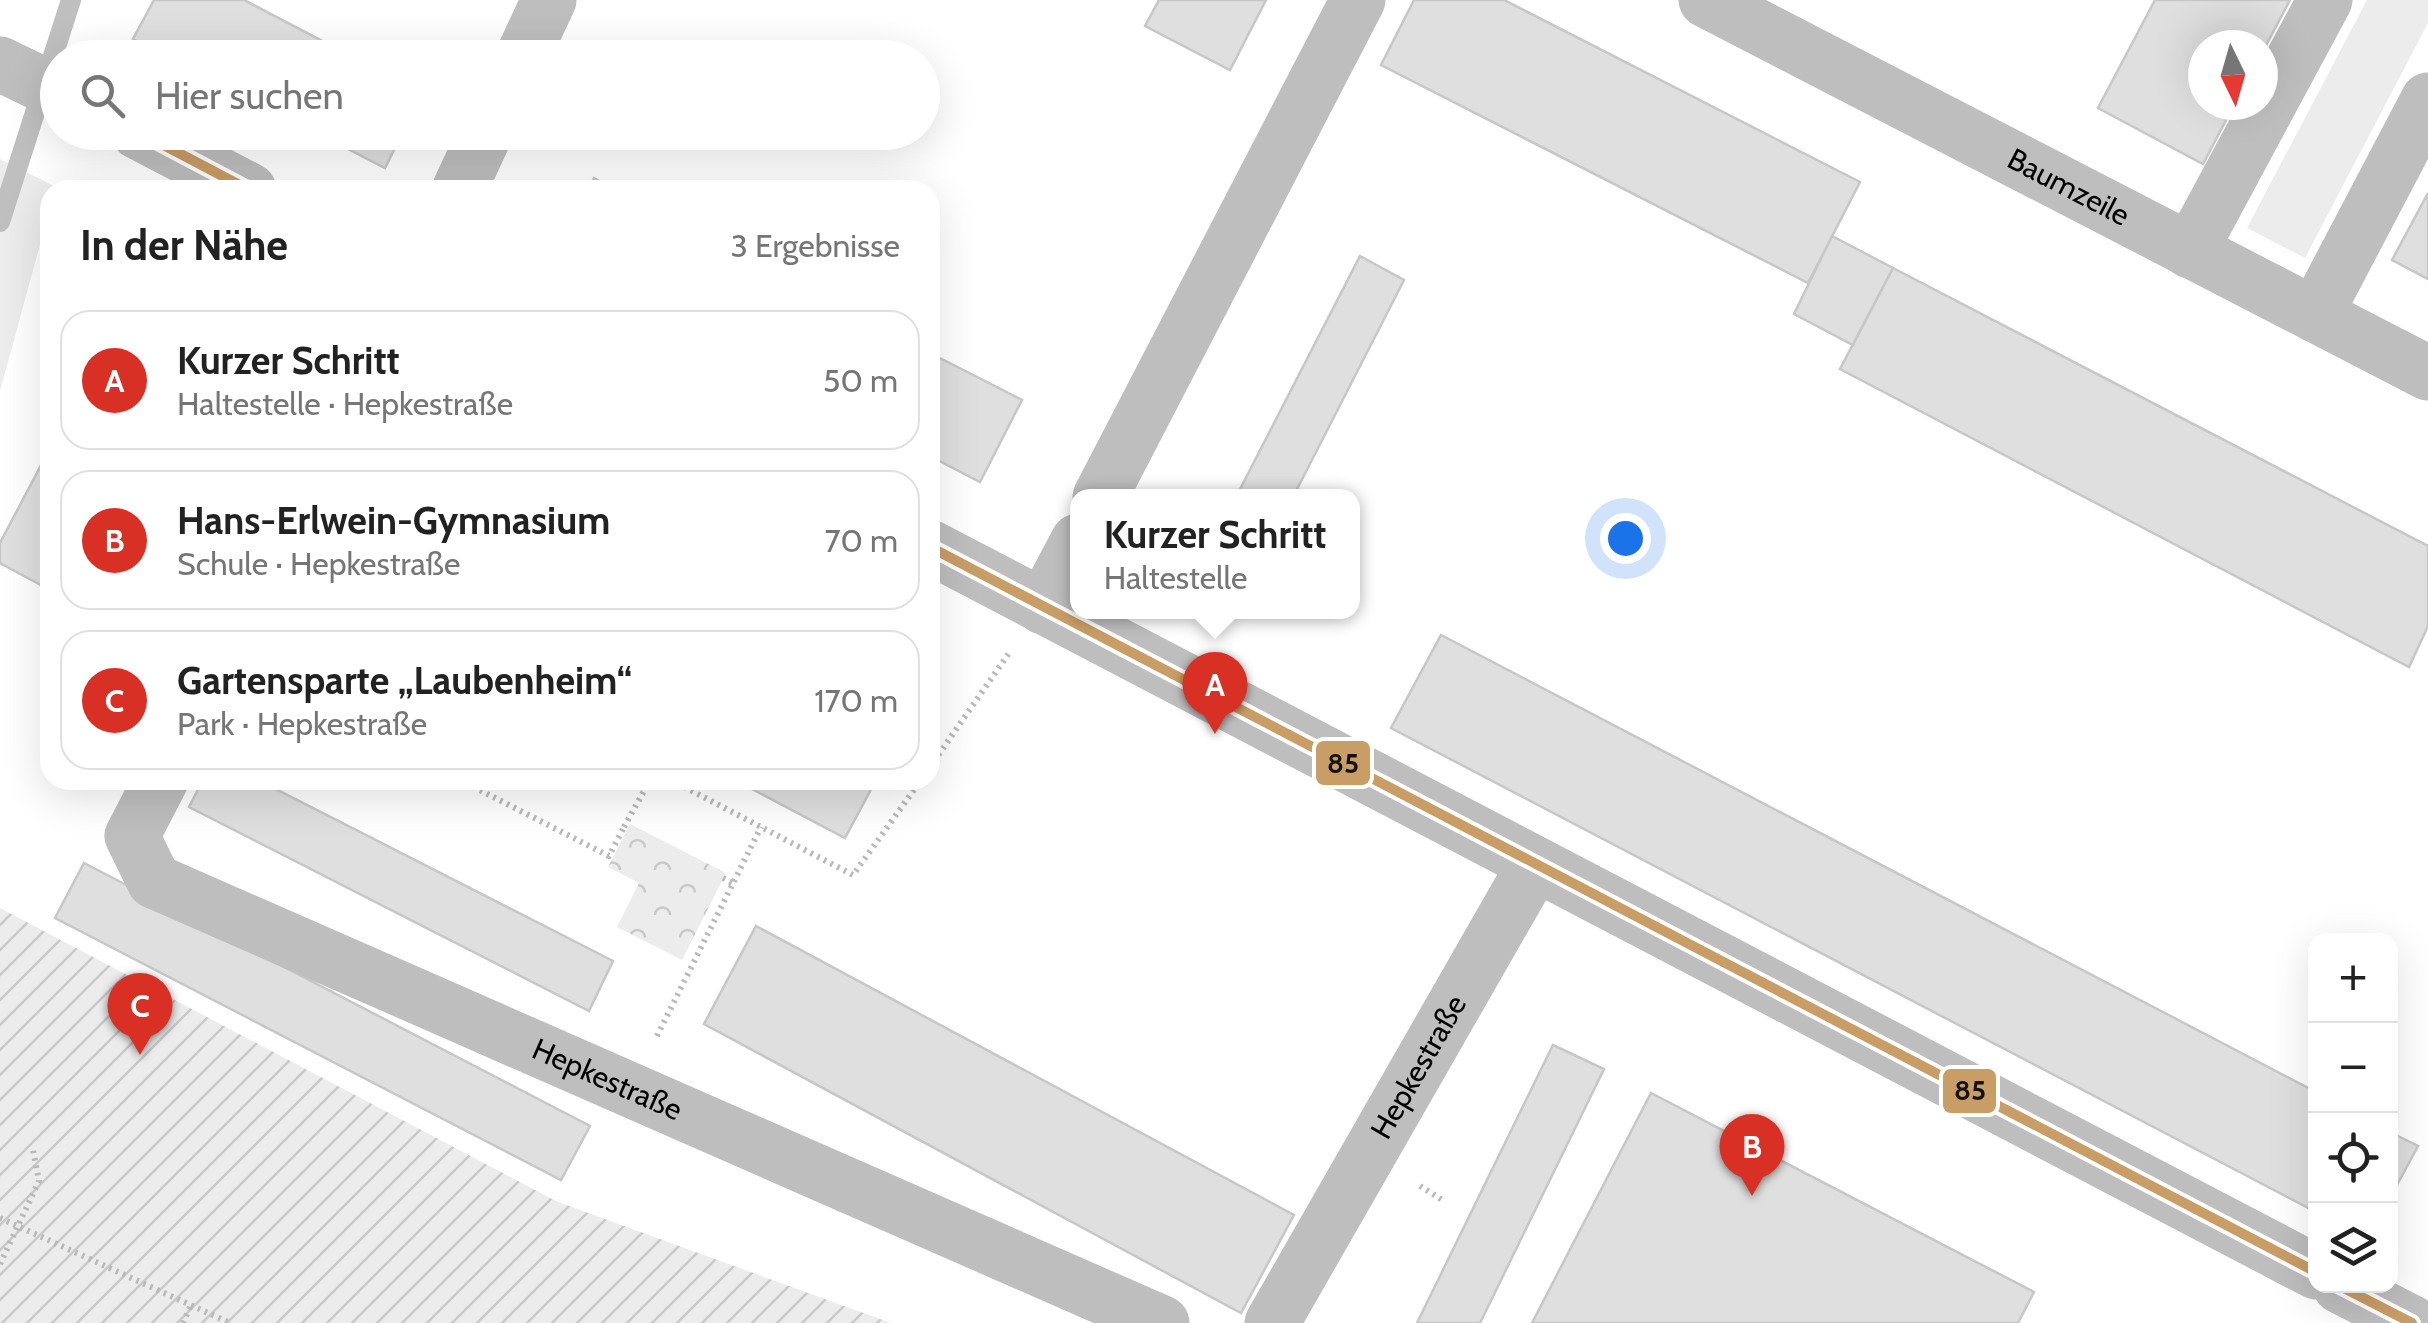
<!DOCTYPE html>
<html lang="de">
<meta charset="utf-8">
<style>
:root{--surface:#fff;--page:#f6f6f6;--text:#222;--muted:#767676;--line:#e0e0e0;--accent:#d93025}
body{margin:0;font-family:Cabin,sans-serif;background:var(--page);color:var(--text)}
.controls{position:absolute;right:30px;bottom:30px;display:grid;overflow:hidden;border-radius:20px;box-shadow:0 10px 40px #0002}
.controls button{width:90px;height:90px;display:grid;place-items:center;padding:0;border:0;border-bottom:2px solid var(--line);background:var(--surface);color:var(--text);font:50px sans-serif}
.compass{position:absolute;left:2188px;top:30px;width:90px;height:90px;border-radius:50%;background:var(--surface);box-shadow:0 10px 40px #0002;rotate:175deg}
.you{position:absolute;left:1625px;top:538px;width:35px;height:35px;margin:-25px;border:8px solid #fff;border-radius:50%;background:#1a73e8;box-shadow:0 0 0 15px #1a73e833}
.badge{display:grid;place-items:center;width:65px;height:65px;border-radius:50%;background:var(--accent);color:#fff;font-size:32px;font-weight:700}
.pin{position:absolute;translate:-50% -82px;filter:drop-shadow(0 2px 5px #0008)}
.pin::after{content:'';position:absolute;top:52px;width:35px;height:30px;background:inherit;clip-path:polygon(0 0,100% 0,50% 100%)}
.popup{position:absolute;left:1070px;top:489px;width:290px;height:130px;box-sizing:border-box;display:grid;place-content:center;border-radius:20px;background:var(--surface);filter:drop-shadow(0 2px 8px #0005);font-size:32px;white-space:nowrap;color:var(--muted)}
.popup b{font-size:38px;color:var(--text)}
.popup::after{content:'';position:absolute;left:50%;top:100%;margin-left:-20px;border:20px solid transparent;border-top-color:var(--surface)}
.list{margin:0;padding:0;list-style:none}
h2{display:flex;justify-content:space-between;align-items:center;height:130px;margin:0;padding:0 40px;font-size:42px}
h2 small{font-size:32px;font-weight:400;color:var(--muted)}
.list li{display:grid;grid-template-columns:65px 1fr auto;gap:30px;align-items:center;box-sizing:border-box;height:140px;margin:0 20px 20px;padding:0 20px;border:2px solid var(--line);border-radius:30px}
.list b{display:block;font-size:38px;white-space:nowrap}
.list p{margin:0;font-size:32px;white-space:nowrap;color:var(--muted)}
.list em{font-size:32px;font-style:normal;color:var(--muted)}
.icon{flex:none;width:55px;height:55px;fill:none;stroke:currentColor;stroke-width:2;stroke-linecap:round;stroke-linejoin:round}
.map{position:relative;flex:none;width:2428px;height:1323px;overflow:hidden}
.search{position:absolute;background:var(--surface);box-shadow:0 10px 40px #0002;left:40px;top:40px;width:900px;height:110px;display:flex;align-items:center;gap:25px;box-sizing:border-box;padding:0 35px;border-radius:55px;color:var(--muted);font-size:38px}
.panel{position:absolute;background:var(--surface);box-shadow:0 10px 40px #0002;left:40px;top:180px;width:900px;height:610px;border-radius:30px}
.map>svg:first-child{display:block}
</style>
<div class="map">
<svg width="2428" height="1323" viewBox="0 0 2428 1323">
<defs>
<pattern id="park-crowns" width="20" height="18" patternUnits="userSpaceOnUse" patternTransform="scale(2.5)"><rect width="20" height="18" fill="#ececec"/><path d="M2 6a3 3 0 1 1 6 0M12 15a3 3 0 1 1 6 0" fill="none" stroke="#c9c9c9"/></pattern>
<pattern id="garden-furrows" width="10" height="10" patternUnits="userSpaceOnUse" patternTransform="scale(2.5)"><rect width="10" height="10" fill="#ececec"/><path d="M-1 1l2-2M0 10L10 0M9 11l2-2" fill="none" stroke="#c9c9c9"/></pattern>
</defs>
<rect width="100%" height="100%" fill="#fff"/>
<!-- grass -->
<path fill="#ececec" d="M 2367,0 L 2428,0 L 2428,23 L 2305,258 L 2247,228 Z
M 0,159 L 56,187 L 50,190 L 50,208 L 0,391 Z"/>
<!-- park -->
<path fill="url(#park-crowns)" d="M 630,824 L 726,873 L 682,960 L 617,927 L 639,883 L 608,867 Z"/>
<!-- garden -->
<path fill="url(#garden-furrows)" d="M 0,908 L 558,1202 L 891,1323 L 0,1323 Z"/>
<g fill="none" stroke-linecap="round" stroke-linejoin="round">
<!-- stream -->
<path stroke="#bfbfbf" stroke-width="20" d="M 0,222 L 71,0"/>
</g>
<!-- building -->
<path fill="#dfdfdf" stroke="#c7c7c7" stroke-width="2.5" d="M 154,0 L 244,0 L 355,58 L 170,58 L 133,39 Z
M 1159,0 L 1266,0 L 1230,70 L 1145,26 Z
M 1414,0 L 1504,0 L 1860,182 L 1808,283 L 1381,65 Z
M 2155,0 L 2290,0 L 2263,51 L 2263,45 L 2203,45 L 2203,105 L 2234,105 L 2203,164 L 2098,108 Z
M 315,132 L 403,132 L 385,168 Z
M 594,178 L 616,190 L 588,190 Z
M 2428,193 L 2428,279 L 2392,260 Z
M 1832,236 L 1893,268 L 1853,345 L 1794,314 Z
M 1360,256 L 1404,280 L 1293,497 L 1236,497 Z
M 1893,268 L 2428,546 L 2428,626 L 2409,667 L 1840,369 Z
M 930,353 L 1022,400 L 980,482 L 930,456 Z
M 50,448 L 50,590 L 0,563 L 0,543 Z
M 1441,635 L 2316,1092 L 2316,1212 L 1391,728 Z
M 203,780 L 258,780 L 613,961 L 589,1011 L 189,807 Z
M 735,780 L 876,780 L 845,838 Z
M 84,863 L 590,1126 L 561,1180 L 55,918 Z
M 756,926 L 1294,1215 L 1241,1313 L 704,1024 Z
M 1553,1045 L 1604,1069 L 1480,1323 L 1417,1323 Z
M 1651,1093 L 2034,1292 L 2018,1323 L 1532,1323 Z
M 2390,1132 L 2418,1146 L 2390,1198 Z"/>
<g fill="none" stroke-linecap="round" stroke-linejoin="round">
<!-- path -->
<path stroke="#b9b9b9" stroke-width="6" stroke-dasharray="2.5 5" stroke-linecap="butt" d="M 930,767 L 1009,653
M 460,780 L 609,856 L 624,827
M 671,780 L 853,875 L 921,780
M 624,827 L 650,780
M 723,878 L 732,883
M 657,1036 L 761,827
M 1420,1186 L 1444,1201
M 0,1218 L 230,1323
M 0,1264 L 39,1181 L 33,1150
M 183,1323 L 191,1305"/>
<!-- minor -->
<g stroke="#bebebe" stroke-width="55">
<path id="s1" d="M 1706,0 L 2428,373"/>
<path d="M 522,58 L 549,0"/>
<path d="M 0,64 L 58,92"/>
<path d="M 138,132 L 249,190"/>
<path d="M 459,190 L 486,132"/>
<path d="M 2190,251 L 2325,0"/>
<path d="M 2315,315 L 2428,100"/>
<path d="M 1100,497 L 1358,0"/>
<path d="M 930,547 L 2316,1272"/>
<path d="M 1043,607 L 1078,541"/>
<path id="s2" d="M 161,780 L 132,836 L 154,881 L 1162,1323"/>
<path d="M 2340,1286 L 2412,1323"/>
<path id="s3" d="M 1272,1323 L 1535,864"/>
</g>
<!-- bus-1 casing -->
<g stroke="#fff" stroke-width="18">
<path id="bus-1" d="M 139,132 L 249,190
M 930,547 L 2316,1272
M 2340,1286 L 2412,1323"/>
</g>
<!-- bus-1 -->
<use href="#bus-1" stroke="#c99d66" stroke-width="10"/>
</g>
<g text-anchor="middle" stroke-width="8" stroke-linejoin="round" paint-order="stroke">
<!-- street labels -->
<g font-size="30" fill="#000" stroke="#fff">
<text dy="10" stroke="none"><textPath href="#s1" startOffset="408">Baumzeile</textPath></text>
<text dy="10" stroke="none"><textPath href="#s3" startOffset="295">Hepkestraße</textPath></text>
<text dy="10" stroke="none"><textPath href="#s2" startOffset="608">Hepkestraße</textPath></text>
</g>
</g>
<g stroke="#fff" stroke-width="4">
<rect x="1314" y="739" width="58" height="48" rx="10" fill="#c99d66"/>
<rect x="1941" y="1067" width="57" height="48" rx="10" fill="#c99d66"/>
</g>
<g font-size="28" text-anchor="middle" font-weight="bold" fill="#111">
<text x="1343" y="773">85</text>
<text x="1970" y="1100">85</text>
</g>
</svg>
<div class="controls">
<button>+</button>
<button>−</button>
<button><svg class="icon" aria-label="locate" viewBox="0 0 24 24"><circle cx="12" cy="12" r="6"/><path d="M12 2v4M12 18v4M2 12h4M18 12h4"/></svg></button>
<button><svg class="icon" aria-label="layers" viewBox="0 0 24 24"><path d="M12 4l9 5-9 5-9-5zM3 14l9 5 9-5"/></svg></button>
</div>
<svg class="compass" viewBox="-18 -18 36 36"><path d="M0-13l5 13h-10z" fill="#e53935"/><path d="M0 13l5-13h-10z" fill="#767676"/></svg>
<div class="you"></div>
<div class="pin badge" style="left:1215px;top:734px">A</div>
<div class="popup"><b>Kurzer Schritt</b>Haltestelle</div>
<div class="pin badge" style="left:1752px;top:1196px">B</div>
<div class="pin badge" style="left:140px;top:1055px">C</div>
<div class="search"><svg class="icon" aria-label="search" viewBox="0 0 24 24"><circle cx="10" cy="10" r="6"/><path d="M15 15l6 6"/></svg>Hier suchen</div>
<section class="panel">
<h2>In der Nähe<small>3 Ergebnisse</small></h2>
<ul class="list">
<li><span class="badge">A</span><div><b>Kurzer Schritt</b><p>Haltestelle · Hepkestraße</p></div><em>50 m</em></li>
<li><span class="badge">B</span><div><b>Hans-Erlwein-Gymnasium</b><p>Schule · Hepkestraße</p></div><em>70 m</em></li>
<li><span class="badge">C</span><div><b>Gartensparte „Laubenheim“</b><p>Park · Hepkestraße</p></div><em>170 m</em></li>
</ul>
</section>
</div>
